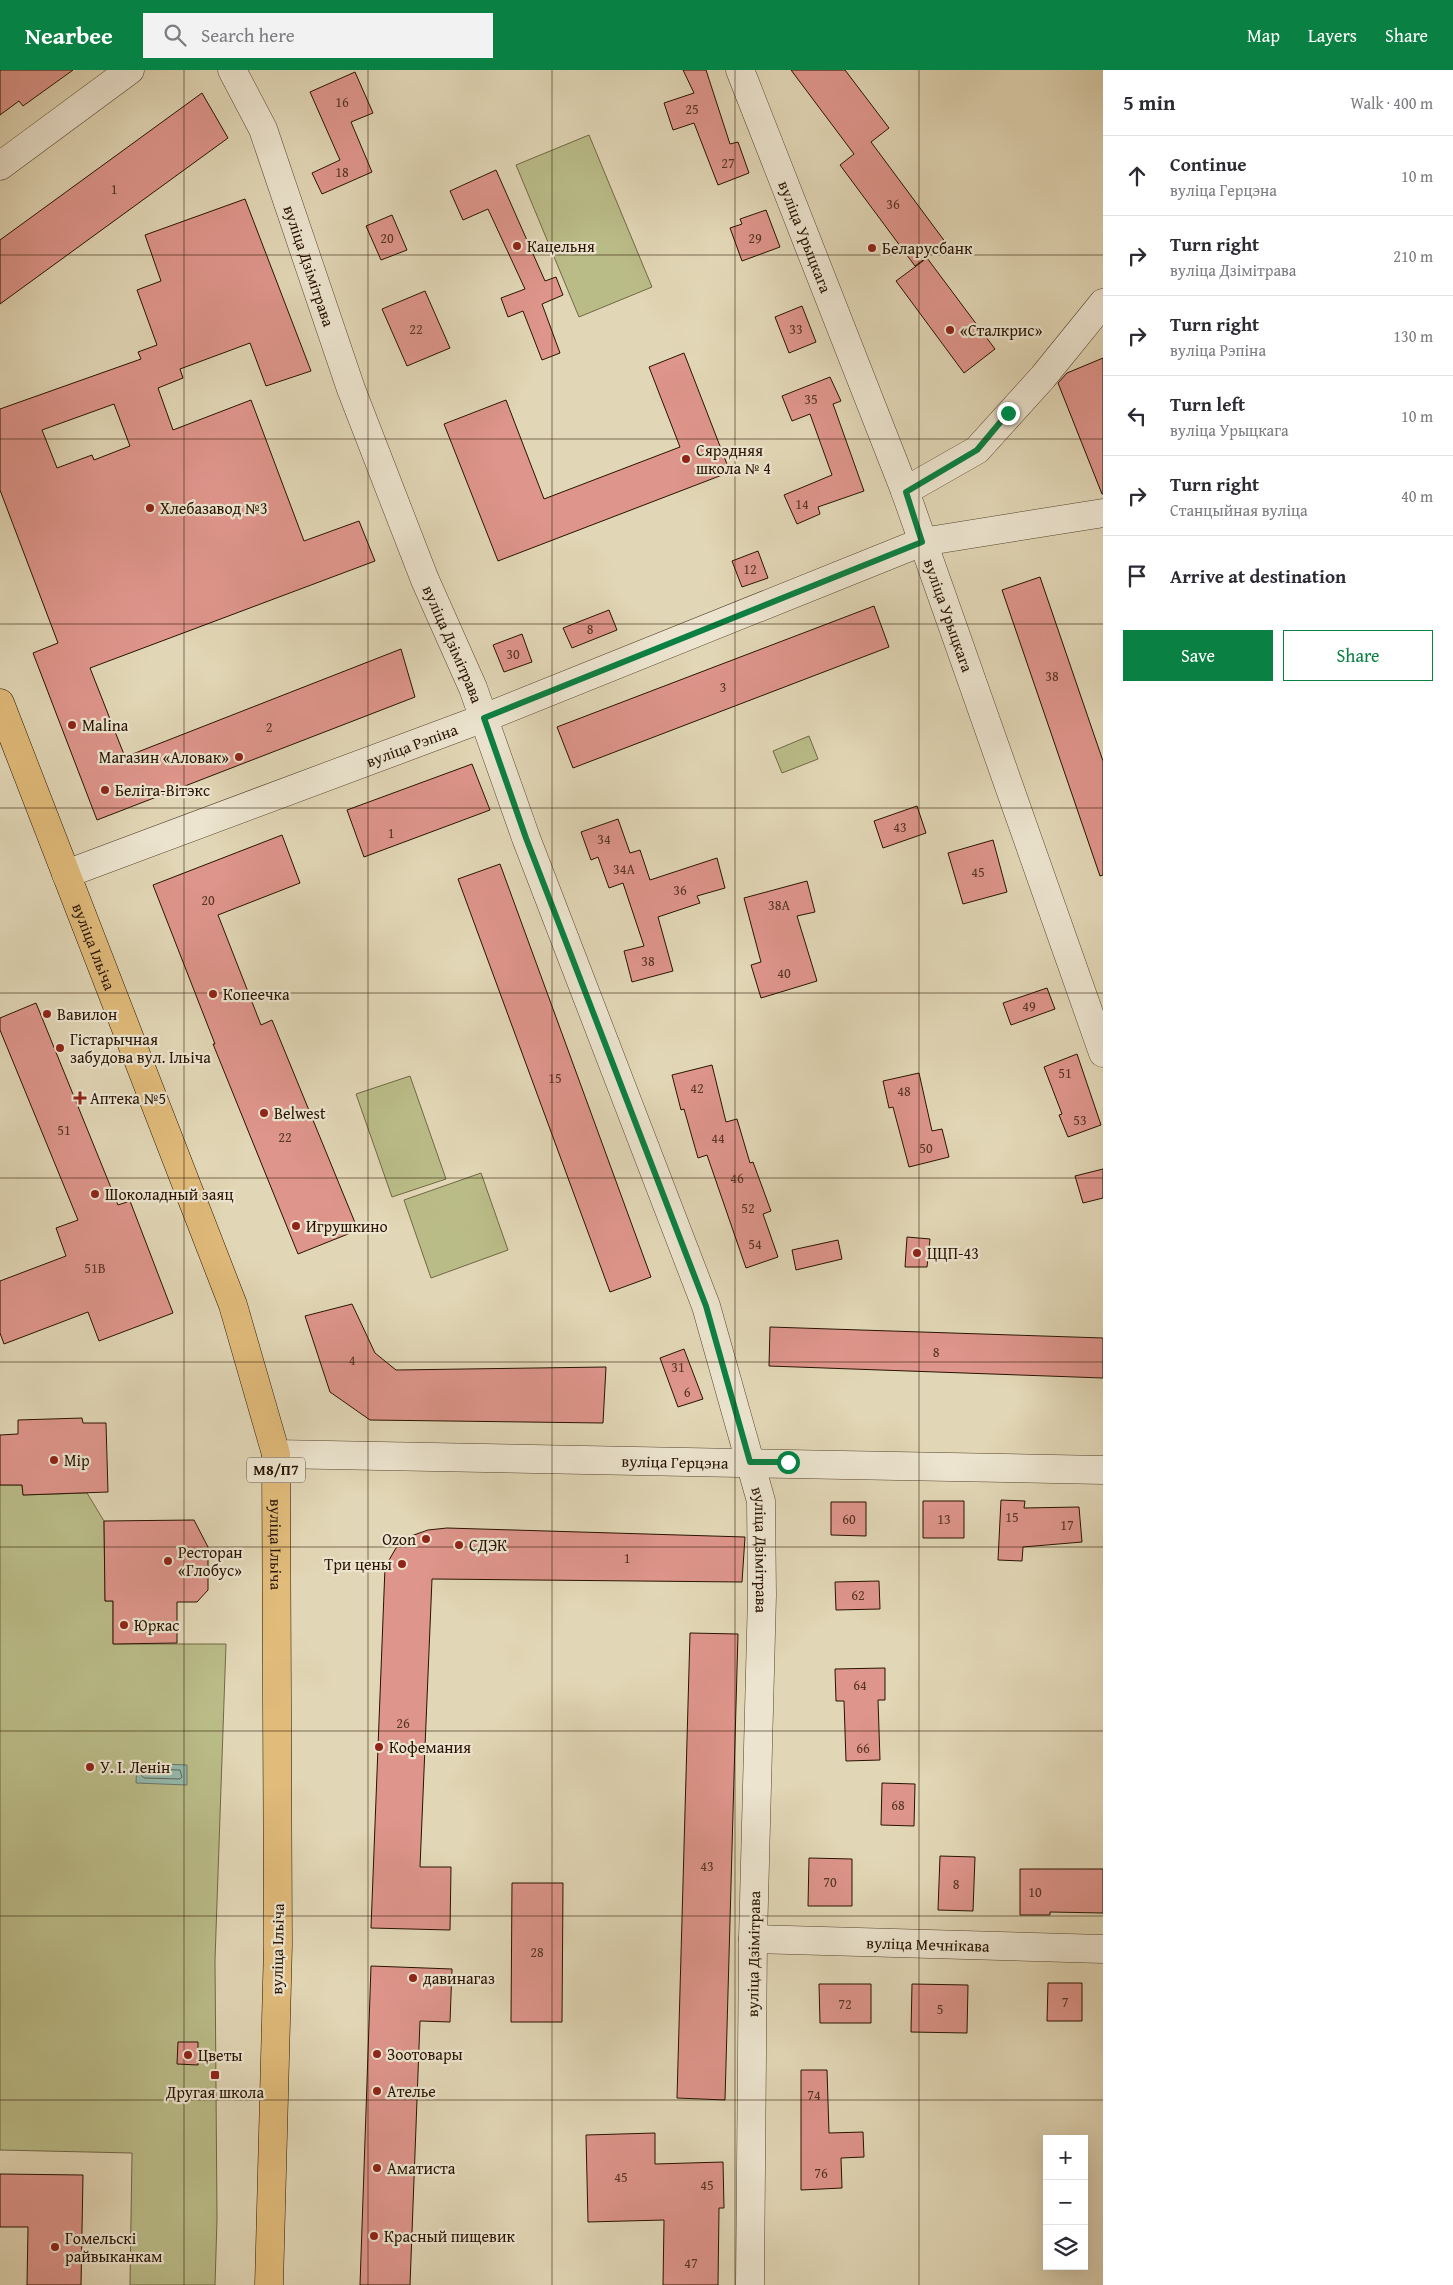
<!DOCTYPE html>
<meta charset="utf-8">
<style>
:root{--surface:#fff;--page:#f2f2f3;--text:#2b2b33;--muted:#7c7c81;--line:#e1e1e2;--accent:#0b8043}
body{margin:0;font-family:"Gentium Book Plus",serif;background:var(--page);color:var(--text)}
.controls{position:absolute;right:15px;bottom:15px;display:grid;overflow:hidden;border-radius:0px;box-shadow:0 5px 20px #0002}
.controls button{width:45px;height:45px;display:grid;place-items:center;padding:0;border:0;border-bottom:1px solid var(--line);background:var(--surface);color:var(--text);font:25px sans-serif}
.stop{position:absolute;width:15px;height:15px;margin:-11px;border:4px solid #0b8043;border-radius:50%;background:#fff}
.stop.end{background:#0b8043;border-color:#fff;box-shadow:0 1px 5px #0008}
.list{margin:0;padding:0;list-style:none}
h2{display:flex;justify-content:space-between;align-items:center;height:65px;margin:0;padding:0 20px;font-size:21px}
h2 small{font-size:16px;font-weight:400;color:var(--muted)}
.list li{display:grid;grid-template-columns:32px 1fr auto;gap:15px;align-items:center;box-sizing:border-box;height:80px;padding:0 20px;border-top:1px solid var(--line)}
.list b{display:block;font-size:19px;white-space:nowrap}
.list p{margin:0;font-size:16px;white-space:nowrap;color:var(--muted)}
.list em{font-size:16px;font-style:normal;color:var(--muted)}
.actions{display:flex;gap:10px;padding:15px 20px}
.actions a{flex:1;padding:11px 0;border:1px solid var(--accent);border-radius:0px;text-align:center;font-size:18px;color:var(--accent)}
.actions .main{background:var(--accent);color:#fff}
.icon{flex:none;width:28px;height:28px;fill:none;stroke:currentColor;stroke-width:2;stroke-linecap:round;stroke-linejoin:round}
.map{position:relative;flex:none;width:1103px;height:2215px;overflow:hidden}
header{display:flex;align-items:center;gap:30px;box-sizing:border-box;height:70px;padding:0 25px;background:var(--accent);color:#fff}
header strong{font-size:24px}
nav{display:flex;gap:28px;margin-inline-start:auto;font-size:18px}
.search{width:350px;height:45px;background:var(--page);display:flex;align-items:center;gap:12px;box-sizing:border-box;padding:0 18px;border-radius:0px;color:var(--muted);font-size:19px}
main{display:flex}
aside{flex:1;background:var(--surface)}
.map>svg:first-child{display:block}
</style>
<header>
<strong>Nearbee</strong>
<div class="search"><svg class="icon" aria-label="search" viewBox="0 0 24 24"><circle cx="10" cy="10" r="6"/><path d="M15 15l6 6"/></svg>Search here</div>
<nav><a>Map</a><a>Layers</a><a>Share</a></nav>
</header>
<main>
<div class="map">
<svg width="1103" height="2215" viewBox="0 0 1103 2215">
<rect width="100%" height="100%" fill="#e1d6b5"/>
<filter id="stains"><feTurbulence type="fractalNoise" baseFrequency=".004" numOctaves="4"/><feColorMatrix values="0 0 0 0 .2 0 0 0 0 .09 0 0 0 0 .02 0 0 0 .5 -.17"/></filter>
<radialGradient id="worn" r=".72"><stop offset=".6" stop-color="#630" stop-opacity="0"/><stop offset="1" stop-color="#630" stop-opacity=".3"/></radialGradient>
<!-- green -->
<path fill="#babc88" stroke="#716844" d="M 589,65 L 652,217 L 579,247 L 516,95 Z
M 809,666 L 818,689 L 782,703 L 773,681 Z
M 410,1006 L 446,1109 L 392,1127 L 356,1024 Z
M 481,1103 L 508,1180 L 431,1208 L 404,1130 Z
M 0,1415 L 22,1415 L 23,1425 L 87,1423 L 104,1451 L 105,1531 L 113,1531 L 113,1574 L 226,1574 L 215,1890 L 217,2149 L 215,2215 L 130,2215 L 132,2083 L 0,2080 Z"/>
<!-- water -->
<path fill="#94b9ad" stroke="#697768" d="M 137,1693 L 187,1695 L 187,1715 L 136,1713 Z"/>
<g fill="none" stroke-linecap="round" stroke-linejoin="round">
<!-- shore -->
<path stroke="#5e6656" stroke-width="1" d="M 144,1699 L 180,1700 L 182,1707 L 180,1709 L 144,1708 L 142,1706 Z"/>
</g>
<!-- building -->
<path fill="#de958b" stroke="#281300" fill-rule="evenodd" d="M 0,0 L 73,0 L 23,36 L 19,31 L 0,45 Z
M 683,0 L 706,0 L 730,74 L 738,72 L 749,103 L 718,115 L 694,53 L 673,60 L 664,33 L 694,23 Z
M 791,0 L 845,0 L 889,58 L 871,72 L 946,173 L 915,196 L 840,95 L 854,84 Z
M 355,2 L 373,43 L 351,52 L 372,102 L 322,124 L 312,103 L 340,90 L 310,22 Z
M 202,23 L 228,68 L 0,234 L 0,170 Z
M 496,100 L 545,211 L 556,207 L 563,225 L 542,234 L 560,283 L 542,290 L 523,241 L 508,247 L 501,228 L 525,219 L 488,139 L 463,150 L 450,121 Z
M 245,129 L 311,301 L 266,316 L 250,273 L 180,299 L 183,308 L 158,318 L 173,360 L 251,330 L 304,471 L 359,451 L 375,491 L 90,598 L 125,687 L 401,579 L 415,627 L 97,750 L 33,583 L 58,573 L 0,420 L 0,339 L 141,289 L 138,282 L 157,275 L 137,220 L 161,211 L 145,165 ZM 114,334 L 130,376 L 94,390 L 92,385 L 57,398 L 42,360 Z
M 766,140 L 780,177 L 742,191 L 730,158 L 742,154 L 740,149 Z
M 392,145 L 407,180 L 381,190 L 366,156 Z
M 927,188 L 995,279 L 964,303 L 896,211 Z
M 425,221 L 450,278 L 407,296 L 382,239 Z
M 802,236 L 816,272 L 789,283 L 775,247 Z
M 684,283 L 730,402 L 498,491 L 444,354 L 506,330 L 544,429 L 680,377 L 649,297 Z
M 1103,288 L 1103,424 L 1102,424 L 1058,313 L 1067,303 Z
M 830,307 L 841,331 L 833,334 L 864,421 L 818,437 L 820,444 L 797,454 L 784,425 L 832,405 L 810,344 L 792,351 L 782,326 Z
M 758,481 L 768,508 L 742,517 L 732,491 Z
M 1040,507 L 1103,691 L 1103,805 L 1100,806 L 1002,520 Z
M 874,536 L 889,577 L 573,698 L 557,657 Z
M 609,540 L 617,560 L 572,578 L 563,558 Z
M 522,564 L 532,592 L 504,602 L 493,575 Z
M 472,694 L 490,740 L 364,787 L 347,740 Z
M 917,736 L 926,763 L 883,778 L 874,751 Z
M 618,749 L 630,783 L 640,780 L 650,810 L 717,788 L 725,818 L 697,826 L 700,833 L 658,847 L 673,901 L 632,912 L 624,881 L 644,876 L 623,813 L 609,818 L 598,787 L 591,790 L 581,762 Z
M 282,765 L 300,813 L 218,845 L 261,955 L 272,950 L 358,1160 L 298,1184 L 213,974 L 215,974 L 153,815 Z
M 993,770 L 1007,822 L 963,834 L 948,783 Z
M 500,794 L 651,1207 L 610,1222 L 458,809 Z
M 807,811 L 815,842 L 797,846 L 817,911 L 761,928 L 751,895 L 761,892 L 744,828 Z
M 1047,918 L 1055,939 L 1011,955 L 1003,933 Z
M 36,933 L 118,1135 L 130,1131 L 173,1243 L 99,1271 L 88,1242 L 4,1274 L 0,1263 L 0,1211 L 66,1186 L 56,1158 L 78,1150 L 0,960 L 0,948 Z
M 1077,984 L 1101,1055 L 1068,1067 L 1059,1045 L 1062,1044 L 1044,997 Z
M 712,995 L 726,1052 L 737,1049 L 750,1093 L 753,1092 L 771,1141 L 763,1144 L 778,1187 L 746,1198 L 707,1085 L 698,1088 L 684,1039 L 681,1040 L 672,1005 Z
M 919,1003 L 932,1061 L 942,1059 L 949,1087 L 909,1097 L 893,1037 L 889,1038 L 883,1011 Z
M 1103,1099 L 1103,1128 L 1083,1133 L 1075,1106 Z
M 907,1167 L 930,1169 L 927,1197 L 905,1197 Z
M 838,1170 L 842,1189 L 796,1200 L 792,1180 Z
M 352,1234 L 375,1283 L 396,1300 L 606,1297 L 603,1353 L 370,1350 L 330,1322 L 305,1246 Z
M 770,1257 L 1103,1268 L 1103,1308 L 769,1296 Z
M 684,1279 L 703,1329 L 678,1337 L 660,1288 Z
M 82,1348 L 83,1353 L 106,1353 L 108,1422 L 23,1425 L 22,1415 L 0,1415 L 0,1365 L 18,1364 L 18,1350 Z
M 1001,1430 L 1025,1431 L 1024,1438 L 1079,1437 L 1082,1472 L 1023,1477 L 1022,1491 L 998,1490 Z
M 923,1431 L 964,1431 L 964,1468 L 923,1468 Z
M 831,1432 L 866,1432 L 866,1466 L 831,1465 Z
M 194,1450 L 208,1477 L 208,1520 L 197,1532 L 177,1532 L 177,1573 L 113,1574 L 113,1531 L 105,1531 L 104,1451 Z
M 447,1458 L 745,1467 L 742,1512 L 432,1509 L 420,1797 L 451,1797 L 450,1860 L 371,1858 L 385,1497 L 396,1478 L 411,1466 L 428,1460 Z
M 879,1511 L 880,1539 L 836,1540 L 835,1512 Z
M 690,1563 L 738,1564 L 725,2030 L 677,2028 Z
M 885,1598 L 885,1630 L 878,1630 L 880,1690 L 846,1691 L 844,1631 L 836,1631 L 835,1599 Z
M 882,1713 L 915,1714 L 914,1756 L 881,1755 Z
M 940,1786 L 975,1787 L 973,1841 L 938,1840 Z
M 809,1788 L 852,1789 L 852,1836 L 808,1836 Z
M 1020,1799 L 1103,1799 L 1103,1843 L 1050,1842 L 1050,1845 L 1020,1845 Z
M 512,1813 L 563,1813 L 562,1952 L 511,1952 Z
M 371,1896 L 452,1899 L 450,1952 L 420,1951 L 410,2215 L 360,2215 Z
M 1048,1913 L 1082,1913 L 1082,1951 L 1047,1951 Z
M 819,1914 L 871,1914 L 871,1953 L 820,1953 Z
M 912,1914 L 968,1915 L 967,1963 L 911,1962 Z
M 178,1972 L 198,1972 L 198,1995 L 177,1994 Z
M 801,2000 L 827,2000 L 829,2063 L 863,2062 L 864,2087 L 841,2088 L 842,2118 L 801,2120 Z
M 655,2063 L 655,2094 L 723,2092 L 724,2138 L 719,2138 L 718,2215 L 663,2215 L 664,2150 L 588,2152 L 586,2065 Z
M 0,2104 L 83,2105 L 81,2215 L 27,2215 L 28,2157 L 0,2157 Z"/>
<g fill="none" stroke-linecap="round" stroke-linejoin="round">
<!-- minor casing -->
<g stroke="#56442d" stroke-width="29">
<g id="minor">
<path id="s1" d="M 232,0 L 263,59 L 351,319 L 425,510 L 473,618 L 526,768 L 706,1236 L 761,1431 L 762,1525 L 753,1869 L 750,2215"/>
<path id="s2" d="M 740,0 L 905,421 L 1103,983"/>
<path d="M 0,96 L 130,0"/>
<path d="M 905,421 L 977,380 L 1043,307 L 1103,233"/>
<path id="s3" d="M 66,804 L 484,648 L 922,472 L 1103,443"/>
<path id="s4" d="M 276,1384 L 1103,1400"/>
<path id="s5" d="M 753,1869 L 1103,1879"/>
</g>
</g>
<!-- primary casing -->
<g stroke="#281300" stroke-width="29">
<g id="primary">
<path id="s6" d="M 0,633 L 233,1235 L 276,1384 L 278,1875 L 269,2215"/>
</g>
</g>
<!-- minor -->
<use href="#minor" stroke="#ece4cf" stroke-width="28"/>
<!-- primary -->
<use href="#primary" stroke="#e0bb7a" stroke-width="28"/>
</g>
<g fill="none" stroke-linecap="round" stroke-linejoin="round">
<!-- route -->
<path stroke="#0b8043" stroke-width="6" d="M 788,1392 L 750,1392 L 706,1236 L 526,768 L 484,648 L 922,472 L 906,422 L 977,380 L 1008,343"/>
</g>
<!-- grid -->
<path fill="none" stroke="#281300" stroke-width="1" stroke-opacity="0.55" d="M 184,0 L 184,2215M 368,0 L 368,2215M 552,0 L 552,2215M 735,0 L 735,2215M 919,0 L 919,2215M 0,185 L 1103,185M 0,369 L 1103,369M 0,554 L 1103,554M 0,738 L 1103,738M 0,923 L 1103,923M 0,1108 L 1103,1108M 0,1292 L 1103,1292M 0,1477 L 1103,1477M 0,1661 L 1103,1661M 0,1846 L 1103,1846M 0,2030 L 1103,2030"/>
<!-- markers -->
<g fill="#8f2418" stroke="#ece4cf" stroke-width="2">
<circle cx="517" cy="176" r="5"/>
<circle cx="872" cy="178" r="5"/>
<circle cx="950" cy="260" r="5"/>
<circle cx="686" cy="389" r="5"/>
<circle cx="150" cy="438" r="5"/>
<circle cx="72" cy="655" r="5"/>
<circle cx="239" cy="687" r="5"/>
<circle cx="105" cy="720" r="5"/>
<circle cx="213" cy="924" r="5"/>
<circle cx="47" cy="944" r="5"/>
<circle cx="60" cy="978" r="5"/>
<path d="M77.5 1020.5h5v5h5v5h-5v5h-5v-5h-5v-5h5z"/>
<circle cx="264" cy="1043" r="5"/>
<circle cx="95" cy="1124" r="5"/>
<circle cx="296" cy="1156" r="5"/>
<circle cx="917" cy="1183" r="5"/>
<circle cx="54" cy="1390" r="5"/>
<circle cx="426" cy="1469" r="5"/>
<circle cx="459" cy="1475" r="5"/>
<circle cx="168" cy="1491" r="5"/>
<circle cx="402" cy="1494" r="5"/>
<circle cx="124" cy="1555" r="5"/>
<circle cx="379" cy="1677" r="5"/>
<circle cx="90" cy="1697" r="5"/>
<circle cx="413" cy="1908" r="5"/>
<circle cx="377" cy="1984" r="5"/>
<circle cx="188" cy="1985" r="5"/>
<rect x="210" y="2000" width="10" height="10" rx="2.5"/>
<circle cx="377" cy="2021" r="5"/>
<circle cx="377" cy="2098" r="5"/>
<circle cx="374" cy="2166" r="5"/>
<circle cx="55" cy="2177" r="5"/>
</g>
<g text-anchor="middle" stroke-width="4.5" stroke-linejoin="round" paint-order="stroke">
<!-- number labels -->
<g font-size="14" fill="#563423">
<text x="342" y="37">16</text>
<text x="692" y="44">25</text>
<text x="728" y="98">27</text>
<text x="342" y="107">18</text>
<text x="114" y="124">1</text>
<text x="893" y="139">36</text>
<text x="387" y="173">20</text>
<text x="755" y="173">29</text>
<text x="416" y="264">22</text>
<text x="796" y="264">33</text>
<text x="811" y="334">35</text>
<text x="802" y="439">14</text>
<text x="750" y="504">12</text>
<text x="590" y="564">8</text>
<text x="513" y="589">30</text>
<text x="1052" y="611">38</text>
<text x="723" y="622">3</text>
<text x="269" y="662">2</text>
<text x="900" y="762">43</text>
<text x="391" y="768">1</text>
<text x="604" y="774">34</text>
<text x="624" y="804">34А</text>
<text x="978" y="807">45</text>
<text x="680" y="825">36</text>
<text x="208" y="835">20</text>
<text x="779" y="840">38А</text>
<text x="648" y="896">38</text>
<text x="784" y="908">40</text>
<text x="1029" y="941">49</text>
<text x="1065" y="1008">51</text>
<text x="555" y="1013">15</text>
<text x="697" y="1023">42</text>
<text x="904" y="1026">48</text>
<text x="1080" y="1055">53</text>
<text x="64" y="1065">51</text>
<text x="285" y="1072">22</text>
<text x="718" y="1073">44</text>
<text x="926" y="1083">50</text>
<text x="737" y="1113">46</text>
<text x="748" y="1143">52</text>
<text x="755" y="1179">54</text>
<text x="95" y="1203">51В</text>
<text x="936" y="1287">8</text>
<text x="352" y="1295">4</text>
<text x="678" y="1302">31</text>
<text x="687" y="1327">6</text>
<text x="1012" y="1452">15</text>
<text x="849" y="1454">60</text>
<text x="944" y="1454">13</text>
<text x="1067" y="1460">17</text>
<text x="627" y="1493">1</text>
<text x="858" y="1530">62</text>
<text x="860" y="1620">64</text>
<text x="403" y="1658">26</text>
<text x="863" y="1683">66</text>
<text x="898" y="1740">68</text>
<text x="707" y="1801">43</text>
<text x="830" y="1817">70</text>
<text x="956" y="1819">8</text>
<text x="1035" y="1827">10</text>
<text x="537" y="1887">28</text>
<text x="1065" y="1937">7</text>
<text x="845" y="1939">72</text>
<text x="940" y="1944">5</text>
<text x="814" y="2030">74</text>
<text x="821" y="2108">76</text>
<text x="621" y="2112">45</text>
<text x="707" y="2120">45</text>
<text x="691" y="2198">47</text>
</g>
<!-- shield labels -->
<rect fill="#ece4cf" stroke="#63523e" stroke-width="1" x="247" y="1387.5" width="58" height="25" rx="4"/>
<g font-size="15" font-weight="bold" fill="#281300">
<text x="276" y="1405">М8/П7</text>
</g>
<!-- street labels -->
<g font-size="16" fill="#281300" stroke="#ece4cf">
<text dy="6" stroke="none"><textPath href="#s2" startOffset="179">вуліца Урыцкага</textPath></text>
<text dy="6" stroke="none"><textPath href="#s1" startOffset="211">вуліца Дзімітрава</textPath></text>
<text dy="6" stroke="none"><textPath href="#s2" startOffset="584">вуліца Урыцкага</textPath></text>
<text dy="6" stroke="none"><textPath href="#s1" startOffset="616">вуліца Дзімітрава</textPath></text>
<text dy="6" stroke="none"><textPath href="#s3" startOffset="369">вуліца Рэпіна</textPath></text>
<text dy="6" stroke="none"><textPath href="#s6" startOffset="261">вуліца Ільіча</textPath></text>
<text dy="6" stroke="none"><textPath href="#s4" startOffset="399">вуліца Герцэна</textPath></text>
<text dy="6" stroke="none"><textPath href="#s6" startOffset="891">вуліца Ільіча</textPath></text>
<text dy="6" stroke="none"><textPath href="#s1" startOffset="1576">вуліца Дзімітрава</textPath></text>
<text dy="6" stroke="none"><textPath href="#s5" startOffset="175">вуліца Мечнікава</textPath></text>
<text transform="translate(277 1879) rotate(-89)" y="6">вуліца Ільіча</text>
<text transform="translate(753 1884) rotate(-89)" y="6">вуліца Дзімітрава</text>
</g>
<!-- poi labels -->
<g font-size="16" fill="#281300" stroke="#ece4cf" text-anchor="start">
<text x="527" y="182">Кацельня</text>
<text x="882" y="184">Беларусбанк</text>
<text x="960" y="266">«Сталкрис»</text>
<text x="696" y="386">Сярэдняя<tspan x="696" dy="18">школа № 4</tspan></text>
<text x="160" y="444">Хлебазавод №3</text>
<text x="82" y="661">Malina</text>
<text x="229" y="693" text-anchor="end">Магазин «Аловак»</text>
<text x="115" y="726">Беліта-Вітэкс</text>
<text x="223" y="930">Копеечка</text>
<text x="57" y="950">Вавилон</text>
<text x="70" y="975">Гістарычная<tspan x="70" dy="18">забудова вул. Ільіча</tspan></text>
<text x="90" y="1034">Аптека №5</text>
<text x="274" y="1049">Belwest</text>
<text x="105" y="1130">Шоколадный заяц</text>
<text x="306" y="1162">Игрушкино</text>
<text x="927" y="1189">ЦЦП-43</text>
<text x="64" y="1396">Мір</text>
<text x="416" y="1475" text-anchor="end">Ozon</text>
<text x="469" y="1481">СДЭК</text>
<text x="178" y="1488">Ресторан<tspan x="178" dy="18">«Глобус»</tspan></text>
<text x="392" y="1500" text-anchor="end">Три цены</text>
<text x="134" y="1561">Юркас</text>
<text x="389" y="1683">Кофемания</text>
<text x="100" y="1703">У. І. Ленін</text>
<text x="423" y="1914">давинагаз</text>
<text x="387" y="1990">Зоотовары</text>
<text x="198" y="1991">Цветы</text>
<text x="387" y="2027">Ателье</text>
<text x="215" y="2028" text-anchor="middle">Другая школа</text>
<text x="387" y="2104">Аматиста</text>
<text x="384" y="2172">Красный пищевик</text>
<text x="65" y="2174">Гомельскі<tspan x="65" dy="18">райвыканкам</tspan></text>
</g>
</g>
<rect width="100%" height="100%" filter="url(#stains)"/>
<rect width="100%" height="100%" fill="url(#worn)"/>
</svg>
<div class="controls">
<button>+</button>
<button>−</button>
<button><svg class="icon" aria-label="layers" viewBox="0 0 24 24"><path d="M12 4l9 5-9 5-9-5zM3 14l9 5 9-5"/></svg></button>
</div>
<div class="stop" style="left:788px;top:1392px"></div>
<div class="stop end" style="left:1008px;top:343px"></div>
</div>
<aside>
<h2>5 min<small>Walk · 400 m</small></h2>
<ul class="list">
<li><svg class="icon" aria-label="ahead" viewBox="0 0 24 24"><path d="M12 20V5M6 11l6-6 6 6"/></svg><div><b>Continue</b><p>вуліца Герцэна</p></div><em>10 m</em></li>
<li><svg class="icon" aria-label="right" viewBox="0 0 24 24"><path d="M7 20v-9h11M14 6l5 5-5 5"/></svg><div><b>Turn right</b><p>вуліца Дзімітрава</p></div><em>210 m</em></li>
<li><svg class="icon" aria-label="right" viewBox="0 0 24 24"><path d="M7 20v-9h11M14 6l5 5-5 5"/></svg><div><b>Turn right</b><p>вуліца Рэпіна</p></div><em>130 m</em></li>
<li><svg class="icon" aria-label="left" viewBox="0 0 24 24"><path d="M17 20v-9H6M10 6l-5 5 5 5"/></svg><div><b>Turn left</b><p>вуліца Урыцкага</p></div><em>10 m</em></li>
<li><svg class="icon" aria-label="right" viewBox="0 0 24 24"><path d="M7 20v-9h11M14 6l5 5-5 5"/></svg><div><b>Turn right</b><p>Станцыйная вуліца</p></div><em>40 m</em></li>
<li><svg class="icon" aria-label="arrive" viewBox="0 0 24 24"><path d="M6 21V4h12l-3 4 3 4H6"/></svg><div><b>Arrive at destination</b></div></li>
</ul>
<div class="actions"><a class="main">Save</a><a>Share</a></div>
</aside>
</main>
